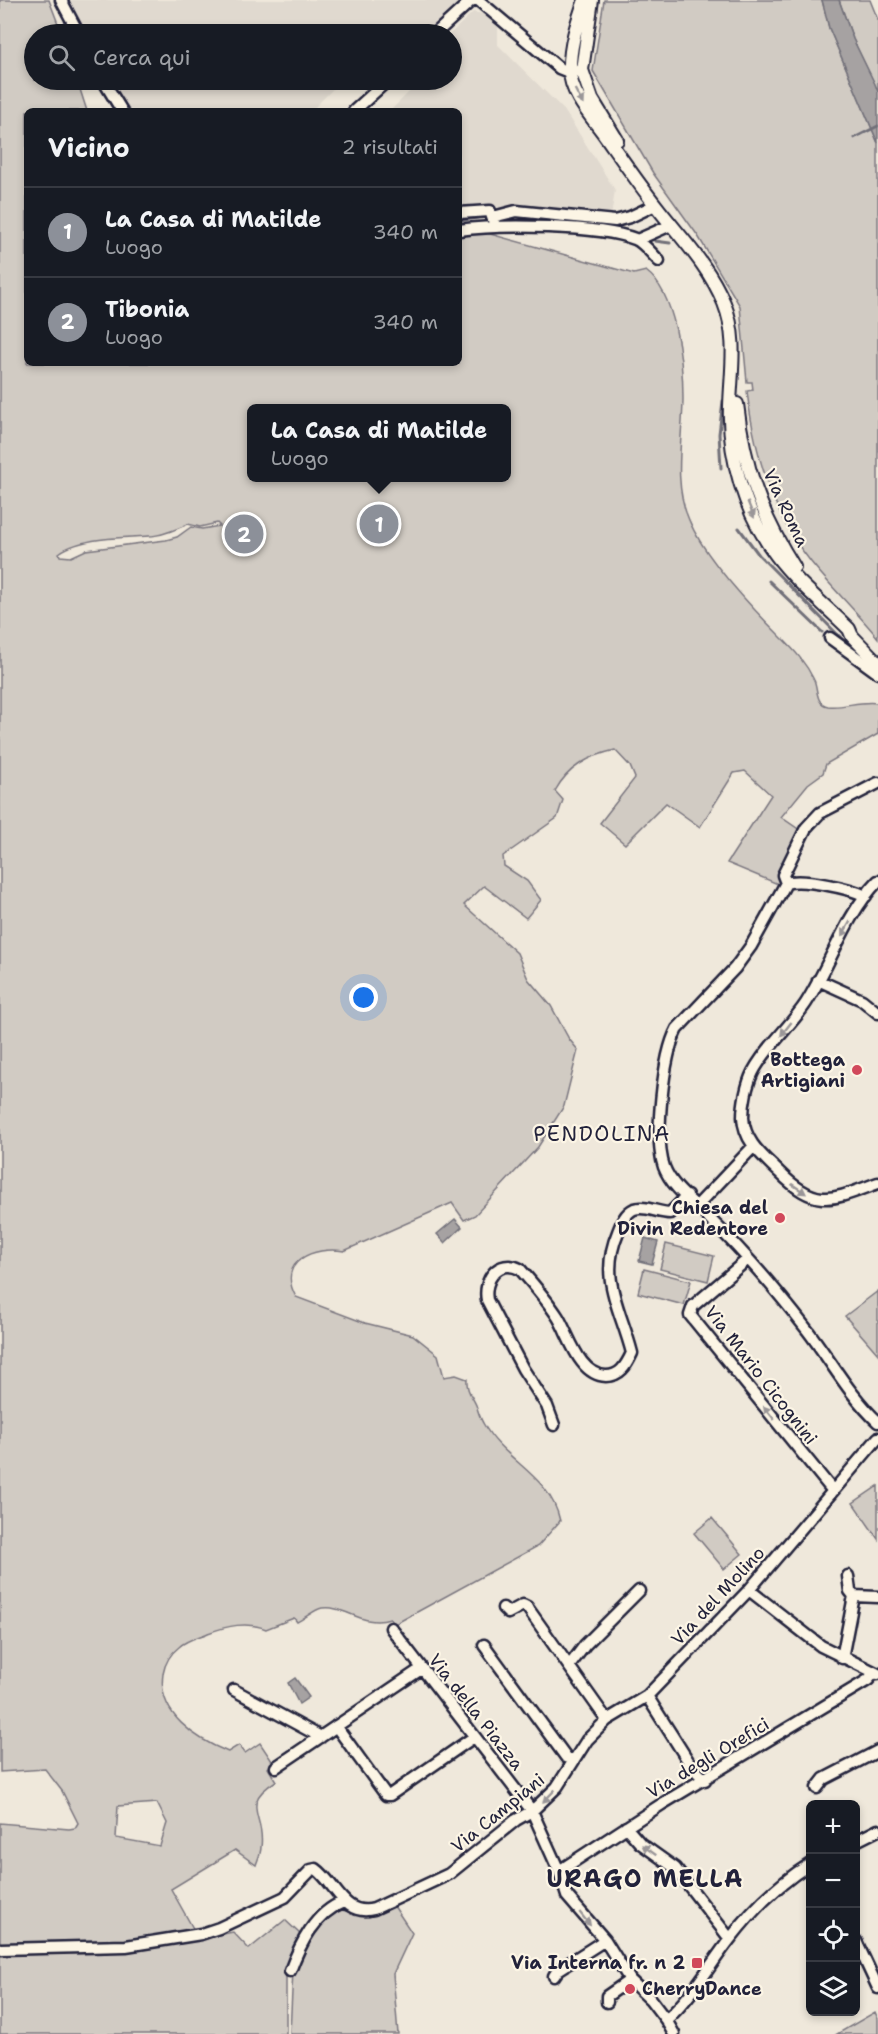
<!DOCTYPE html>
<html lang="it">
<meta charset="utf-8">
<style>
:root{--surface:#171b24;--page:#242831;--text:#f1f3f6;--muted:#9ea1a6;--line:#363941;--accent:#8c9099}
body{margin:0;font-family:"Shantell Sans",sans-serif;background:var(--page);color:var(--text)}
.controls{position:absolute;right:18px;bottom:18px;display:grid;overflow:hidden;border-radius:9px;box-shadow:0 3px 9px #0003}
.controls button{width:54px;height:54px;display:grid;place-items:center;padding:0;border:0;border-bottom:2px solid var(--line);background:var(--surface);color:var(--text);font:30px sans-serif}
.you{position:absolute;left:364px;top:998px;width:21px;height:21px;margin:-15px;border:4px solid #fff;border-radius:50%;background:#1a73e8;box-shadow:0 0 0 9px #1a73e833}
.badge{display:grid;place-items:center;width:39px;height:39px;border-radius:50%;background:var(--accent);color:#fff;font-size:20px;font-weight:700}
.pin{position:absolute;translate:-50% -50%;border:3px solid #fff;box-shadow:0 2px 6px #0006}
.popup{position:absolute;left:247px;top:404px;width:264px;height:78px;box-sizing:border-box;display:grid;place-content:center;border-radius:9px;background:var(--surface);filter:drop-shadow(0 2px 4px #0005);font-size:20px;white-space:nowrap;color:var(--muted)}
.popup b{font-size:22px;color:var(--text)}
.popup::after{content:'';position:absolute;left:50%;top:100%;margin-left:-12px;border:12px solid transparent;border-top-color:var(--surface)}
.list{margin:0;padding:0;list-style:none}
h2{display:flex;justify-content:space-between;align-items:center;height:78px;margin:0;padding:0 24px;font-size:26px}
h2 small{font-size:20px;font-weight:400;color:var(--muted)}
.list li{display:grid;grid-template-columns:39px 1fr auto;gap:18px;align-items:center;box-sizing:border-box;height:90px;padding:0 24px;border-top:2px solid var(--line)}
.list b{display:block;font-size:22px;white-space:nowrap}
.list p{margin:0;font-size:20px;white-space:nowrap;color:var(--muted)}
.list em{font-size:20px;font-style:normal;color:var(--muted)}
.icon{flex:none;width:33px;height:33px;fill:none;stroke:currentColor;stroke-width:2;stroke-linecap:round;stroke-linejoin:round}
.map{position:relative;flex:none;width:878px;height:2034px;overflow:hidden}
.search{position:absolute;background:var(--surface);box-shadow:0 3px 9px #0003;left:24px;top:24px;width:438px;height:66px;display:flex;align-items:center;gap:15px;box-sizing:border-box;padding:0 21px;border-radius:33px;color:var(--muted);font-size:22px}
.panel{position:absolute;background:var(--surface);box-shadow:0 3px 9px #0003;left:24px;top:108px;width:438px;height:258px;border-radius:9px}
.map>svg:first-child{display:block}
</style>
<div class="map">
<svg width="878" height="2034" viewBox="0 0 878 2034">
<rect width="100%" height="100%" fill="#efe8db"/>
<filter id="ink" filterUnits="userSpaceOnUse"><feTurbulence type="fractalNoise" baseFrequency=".0167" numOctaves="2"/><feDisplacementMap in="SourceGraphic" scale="12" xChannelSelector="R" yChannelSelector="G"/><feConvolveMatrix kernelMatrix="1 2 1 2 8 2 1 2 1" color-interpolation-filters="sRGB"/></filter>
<g filter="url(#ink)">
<!-- built -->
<path fill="#e0d9cf" d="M 69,0 L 460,0 L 459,6 L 431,34 L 87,34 Z
M 473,12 L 483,14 L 498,27 L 498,45 L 564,110 L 615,190 L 611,217 L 485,206 L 459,209 L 459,111 L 390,111 L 412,89 L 404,80 L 452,80 L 450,34 Z
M 112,80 L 342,80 L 311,111 L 131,111 Z"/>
<!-- green -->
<path fill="#d1cbc3" stroke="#7a767f" stroke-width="1.5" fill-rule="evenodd" d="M 0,0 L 49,0 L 62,34 L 34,34 L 34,80 L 77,80 L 87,111 L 27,111 L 27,363 L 459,363 L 459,235 L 483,232 L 634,274 L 646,271 C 676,293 683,362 683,398 C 683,438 672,482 689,520 C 705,559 751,607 781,637 C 795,651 806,663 814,680 C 818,688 815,704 828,706 C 844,708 860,700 878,703 L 878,734 L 826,764 L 823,773 L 808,784 L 781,817 L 807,835 L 778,884 L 727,863 L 771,795 L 745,771 L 734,773 L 700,827 L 666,803 L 625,844 L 600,823 L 635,778 L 630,766 L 615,750 C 589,756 568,767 555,791 L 563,800 L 557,818 L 503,856 L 504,866 L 527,881 L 541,900 L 526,918 L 484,886 L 464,905 L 517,953 L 528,979 L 551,1006 L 569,1039 L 578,1050 L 564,1106 L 538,1147 L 475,1215 L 464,1220 L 452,1203 L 344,1251 C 314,1246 276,1261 296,1297 L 365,1323 L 413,1335 L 438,1355 L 444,1377 L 456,1375 L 467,1379 C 466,1390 472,1396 476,1405 C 478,1411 480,1418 483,1423 C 504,1462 550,1474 560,1521 L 538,1546 L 395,1624 L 390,1619 C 362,1628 346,1605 322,1608 C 315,1609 304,1619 297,1622 L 294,1618 L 266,1629 C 247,1621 227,1626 208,1633 C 199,1637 186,1640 179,1647 C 170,1654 165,1663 163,1674 C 157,1714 196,1739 228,1752 L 239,1745 L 245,1753 L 260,1743 L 274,1764 L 268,1768 L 276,1781 C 238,1805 266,1815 261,1847 C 261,1853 258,1859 256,1865 L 235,1850 L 171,1889 L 199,1939 L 233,1932 L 249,1949 L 285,1920 L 302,1936 L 286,1967 L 286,2034 L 0,2034 L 0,1823 L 69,1829 L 75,1828 L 78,1823 L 62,1791 L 45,1769 L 0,1772 ZM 252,408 L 506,408 L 506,478 L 252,478 ZM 217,523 L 220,526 L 202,529 L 191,527 L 177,537 L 166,540 L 86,550 L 71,557 L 60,556 L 59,553 C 79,538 124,537 149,536 C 162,536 176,529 188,524 L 200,527 ZM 157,1803 L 167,1823 L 160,1846 L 116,1838 L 118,1806 Z
M 604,0 L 822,0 L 829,28 L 878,143 L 878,638 C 857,612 832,588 811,562 C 772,514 754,451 747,391 L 753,390 L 752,382 L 747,382 L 740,306 L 698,236 L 653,173 L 593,71 Z
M 839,0 L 870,0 L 878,20 L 878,92 L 853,39 Z
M 666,1244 L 714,1256 L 708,1281 L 660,1269 Z
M 644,1269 L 691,1281 L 684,1305 L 638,1293 Z
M 878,1291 L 878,1354 L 845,1316 Z
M 878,1486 L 878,1539 L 853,1503 Z
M 712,1518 L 742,1554 L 724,1569 L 694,1533 Z
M 394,1906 L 412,1933 L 393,1974 L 398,2034 L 290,2034 L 293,1970 L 312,1931 L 333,1912 L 342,1910 L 369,1917 Z
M 875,2012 L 878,2019 L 878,2034 L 837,2034 Z"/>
<!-- water -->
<path fill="#a6a2a2" stroke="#716f79" stroke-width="1.5" d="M 822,0 L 839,0 L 853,39 L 875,84 L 878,92 L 878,143 L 829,28 Z
M 455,1219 L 462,1227 L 445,1243 L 437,1234 Z
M 645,1238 L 658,1242 L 652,1264 L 639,1261 Z
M 295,1678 L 309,1697 L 299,1704 L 288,1683 Z"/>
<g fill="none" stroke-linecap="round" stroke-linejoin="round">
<!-- stream -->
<path stroke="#716f79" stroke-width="3" d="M 854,138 L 878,126
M 459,221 L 487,216
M 655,241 L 670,243
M 721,468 L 719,434 L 723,401
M 739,528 L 759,555 L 850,647
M 769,581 L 822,632"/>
<!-- minor casing -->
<g stroke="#22223b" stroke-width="15">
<path id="minor" d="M 61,0 L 79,34
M 478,0 L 559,68 L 569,72 L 578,71
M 435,34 L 472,0
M 103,80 L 122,111
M 354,111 L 388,80
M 459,213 L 490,211 L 494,223
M 493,217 L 516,211 L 615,221 L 630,217 L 655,205
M 459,230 C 498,224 599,225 635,239 C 644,243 652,254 659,261
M 637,240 L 671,225
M 830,638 L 878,673
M 878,881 C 845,915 831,964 806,1003 C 790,1027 766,1047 753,1072 C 747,1084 743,1103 743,1117 C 744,1142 763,1156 779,1172 C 817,1210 832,1200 878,1183
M 786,883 L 783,875 L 806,828 L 820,813 L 878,783
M 866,896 C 850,888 802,878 786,883 L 751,946 L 735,968 L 677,1029 C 663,1055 654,1139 664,1167 C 672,1188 694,1203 709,1218 C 745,1253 778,1292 808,1331 C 831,1361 850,1396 878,1422
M 818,980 L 862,1000 L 878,1013
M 697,1206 L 753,1147
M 748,1259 L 693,1306 L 690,1315 L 833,1491
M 554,1425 L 547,1406 L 523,1369 L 487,1300 C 483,1280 498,1258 520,1269 C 534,1285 547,1300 558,1317 C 570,1337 579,1375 606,1376 C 620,1376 626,1366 632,1353 C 621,1309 598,1279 618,1232 C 621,1224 625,1213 634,1209 C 645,1205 658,1213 670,1213 L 687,1196
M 848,1576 L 850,1591 L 854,1596
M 749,1590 L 821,1646 L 878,1674
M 503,1608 L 508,1613 L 523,1605 L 527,1607 L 607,1720
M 391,1628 L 532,1811 L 559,1871 L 567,1896 L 605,1940 L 630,1980 L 650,1999 L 666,2020 L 674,2034
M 484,1645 L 566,1757 L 573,1760
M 842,1658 L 854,1596 L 878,1597
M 570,1665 L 585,1645 L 639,1591
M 234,1690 L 321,1737
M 336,1726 L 386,1795 L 390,1795 L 474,1737
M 276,1767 L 421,1669
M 705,1780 L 692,1767 L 647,1696 L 749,1590 L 878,1438
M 817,1788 L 824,1779 L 878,1751
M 626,1827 L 640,1843 L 675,1868 L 730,1939
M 856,1841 L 878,1830
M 559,1871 L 662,1804 L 868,1680 L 874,1673
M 856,1941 L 878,1988
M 0,1949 L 126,1946 L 201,1934 L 219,1928 L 285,1897 L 311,1870 L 316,1869 C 336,1883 343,1917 374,1909 L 449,1874 L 516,1820 L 532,1811 L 557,1787 L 587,1740 L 607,1720 L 647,1696
M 290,1971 C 300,1944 315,1913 343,1902
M 554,1976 L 558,1970 L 605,1940
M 607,2002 L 607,1996 L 630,1980
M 666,2020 C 692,1997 709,1966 730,1939 C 753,1909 778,1884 810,1864"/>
</g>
<!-- tertiary casing -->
<g stroke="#22223b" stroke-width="16">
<path id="tertiary" d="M 585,0 C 577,22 569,47 570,71 C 570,93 591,116 604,134 C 621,158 638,183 657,207 C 681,238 709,266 724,303 C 738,338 731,370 730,406 C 728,457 745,514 776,555 C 796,582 825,605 849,629 L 852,636 L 878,663
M 592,0 L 582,70 L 592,99 L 617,140
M 737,404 C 744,466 760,513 794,567"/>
</g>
<!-- minor -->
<use href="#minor" stroke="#fcf5e5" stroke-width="10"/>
<!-- tertiary -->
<use href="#tertiary" stroke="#fcf5e5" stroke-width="12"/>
</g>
<!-- one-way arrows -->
<defs><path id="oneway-solid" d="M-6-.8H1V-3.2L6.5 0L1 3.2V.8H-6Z" transform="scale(1.5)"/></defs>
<g fill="#9a9698">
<use href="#oneway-solid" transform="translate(579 97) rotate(62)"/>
<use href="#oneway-solid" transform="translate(751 510) rotate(68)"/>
<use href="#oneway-solid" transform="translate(846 929) rotate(120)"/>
<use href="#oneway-solid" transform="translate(786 1029) rotate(128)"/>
<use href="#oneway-solid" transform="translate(799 1189) rotate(34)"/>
<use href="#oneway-solid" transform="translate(769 1413) rotate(-129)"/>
<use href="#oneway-solid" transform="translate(549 1796) rotate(134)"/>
<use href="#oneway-solid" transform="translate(649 1850) rotate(-144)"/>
<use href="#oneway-solid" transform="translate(585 1919) rotate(51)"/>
</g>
</g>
<!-- markers -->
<g fill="#d1495b" stroke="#fcf5e5" stroke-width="2">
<circle cx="857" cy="1070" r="6"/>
<circle cx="780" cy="1218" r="6"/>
<rect x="691" y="1957" width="12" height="12" rx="3"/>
<circle cx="630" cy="1989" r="6"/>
</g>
<g text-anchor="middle" stroke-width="4.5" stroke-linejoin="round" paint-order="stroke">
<!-- street labels -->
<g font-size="18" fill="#22223b" stroke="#fcf5e5">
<text transform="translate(786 508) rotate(65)" y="6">Via Roma</text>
<text transform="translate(761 1375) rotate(52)" y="6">Via Mario Cicognini</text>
<text transform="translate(718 1596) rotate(-47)" y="6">Via del Molino</text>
<text transform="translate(476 1712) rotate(52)" y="6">Via della Piazza</text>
<text transform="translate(708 1758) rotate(-31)" y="6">Via degli Orefici</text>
<text transform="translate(498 1813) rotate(-39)" y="6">Via Campiani</text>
</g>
<!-- poi labels -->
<g font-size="18" font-weight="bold" fill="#22223b" stroke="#fcf5e5" text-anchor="end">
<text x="845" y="1066">Bottega<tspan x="845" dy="21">Artigiani</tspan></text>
<text x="768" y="1214">Chiesa del<tspan x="768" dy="21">Divin Redentore</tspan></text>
<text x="685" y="1969">Via Interna fr. n 2</text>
<text x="642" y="1995" text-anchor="start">CherryDance</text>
</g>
<!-- quarter labels -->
<g font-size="21" letter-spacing="1.5" fill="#22223b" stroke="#fcf5e5">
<text x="602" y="1141">PENDOLINA</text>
</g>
<!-- district labels -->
<g font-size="24" font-weight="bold" letter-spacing="1.5" fill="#22223b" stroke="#fcf5e5">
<text x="645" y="1887">URAGO MELLA</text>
</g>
</g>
</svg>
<div class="controls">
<button>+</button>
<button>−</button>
<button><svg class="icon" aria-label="locate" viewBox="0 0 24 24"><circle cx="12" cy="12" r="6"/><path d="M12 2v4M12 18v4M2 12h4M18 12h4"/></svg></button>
<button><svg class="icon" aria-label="layers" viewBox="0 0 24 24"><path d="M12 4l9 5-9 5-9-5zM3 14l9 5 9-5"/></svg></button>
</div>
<div class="you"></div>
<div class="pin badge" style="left:379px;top:524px">1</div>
<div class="popup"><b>La Casa di Matilde</b>Luogo</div>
<div class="pin badge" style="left:244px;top:534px">2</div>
<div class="search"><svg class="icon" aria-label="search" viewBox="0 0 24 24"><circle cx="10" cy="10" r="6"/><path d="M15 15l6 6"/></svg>Cerca qui</div>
<section class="panel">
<h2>Vicino<small>2 risultati</small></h2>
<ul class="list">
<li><span class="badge">1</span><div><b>La Casa di Matilde</b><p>Luogo</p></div><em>340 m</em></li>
<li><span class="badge">2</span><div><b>Tibonia</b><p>Luogo</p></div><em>340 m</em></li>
</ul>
</section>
</div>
